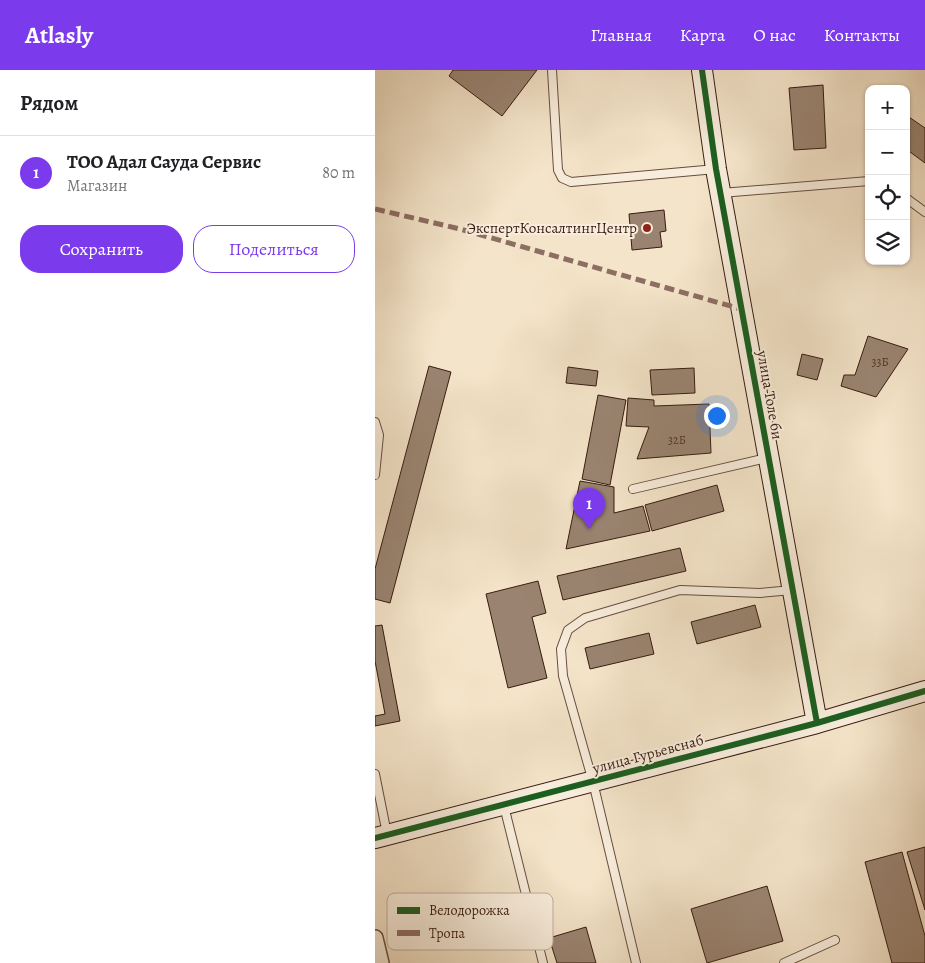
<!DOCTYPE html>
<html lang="ru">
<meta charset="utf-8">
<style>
:root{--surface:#fff;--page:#f6f6f6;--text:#202124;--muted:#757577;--line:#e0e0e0;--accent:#7c3aed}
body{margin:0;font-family:Alegreya,serif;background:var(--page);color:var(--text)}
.controls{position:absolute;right:15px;top:15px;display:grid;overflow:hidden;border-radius:10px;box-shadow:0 1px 4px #0004}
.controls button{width:45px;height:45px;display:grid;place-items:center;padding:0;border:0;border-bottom:1px solid var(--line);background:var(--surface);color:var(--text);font:25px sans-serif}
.you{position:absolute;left:341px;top:345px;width:18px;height:18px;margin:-12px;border:4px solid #fff;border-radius:50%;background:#1a73e8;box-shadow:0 0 0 8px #1a73e833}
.badge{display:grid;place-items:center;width:32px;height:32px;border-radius:50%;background:var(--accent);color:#fff;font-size:16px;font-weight:700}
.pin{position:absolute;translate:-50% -41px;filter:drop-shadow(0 1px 2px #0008)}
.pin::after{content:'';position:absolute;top:26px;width:18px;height:15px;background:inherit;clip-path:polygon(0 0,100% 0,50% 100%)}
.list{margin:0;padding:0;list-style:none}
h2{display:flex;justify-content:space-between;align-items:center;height:65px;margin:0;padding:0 20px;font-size:21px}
h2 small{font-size:16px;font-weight:400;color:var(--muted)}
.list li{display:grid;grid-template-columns:32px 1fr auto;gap:15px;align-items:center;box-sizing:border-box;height:75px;padding:0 20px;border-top:1px solid var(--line)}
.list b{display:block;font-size:19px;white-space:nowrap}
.list p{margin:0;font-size:16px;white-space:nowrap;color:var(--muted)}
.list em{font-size:16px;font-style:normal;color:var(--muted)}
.actions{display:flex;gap:10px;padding:15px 20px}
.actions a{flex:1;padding:11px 0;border:1px solid var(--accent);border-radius:20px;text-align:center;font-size:18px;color:var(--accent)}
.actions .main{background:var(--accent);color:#fff}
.icon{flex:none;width:28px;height:28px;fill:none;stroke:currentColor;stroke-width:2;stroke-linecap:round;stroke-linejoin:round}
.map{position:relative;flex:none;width:550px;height:893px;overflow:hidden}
header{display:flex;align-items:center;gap:30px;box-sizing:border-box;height:70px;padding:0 25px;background:var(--accent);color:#fff}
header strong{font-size:24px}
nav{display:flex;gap:28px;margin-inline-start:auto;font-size:18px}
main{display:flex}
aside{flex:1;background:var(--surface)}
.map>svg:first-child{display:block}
</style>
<header>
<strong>Atlasly</strong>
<nav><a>Главная</a><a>Карта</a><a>О нас</a><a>Контакты</a></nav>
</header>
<main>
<aside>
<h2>Рядом<small></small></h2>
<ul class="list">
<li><span class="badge">1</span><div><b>ТОО Адал Сауда Сервис</b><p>Магазин</p></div><em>80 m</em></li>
</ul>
<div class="actions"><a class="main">Сохранить</a><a>Поделиться</a></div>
</aside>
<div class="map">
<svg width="550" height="893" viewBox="0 0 550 893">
<rect width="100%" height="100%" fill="#f4e4c9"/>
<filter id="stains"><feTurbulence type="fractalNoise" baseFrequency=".004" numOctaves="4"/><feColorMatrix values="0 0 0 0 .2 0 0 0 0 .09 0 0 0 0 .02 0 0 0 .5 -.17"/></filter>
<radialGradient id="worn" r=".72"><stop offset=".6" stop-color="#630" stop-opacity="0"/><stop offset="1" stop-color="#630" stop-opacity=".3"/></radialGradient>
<!-- building -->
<path fill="#9a8471" stroke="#381b11" d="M 78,0 L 162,0 L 127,46 L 74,6 Z
M 448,15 L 451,78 L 419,80 L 414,18 Z
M 531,45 L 550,58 L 550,93 L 531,79 Z
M 289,140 L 291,161 L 285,162 L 287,177 L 257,180 L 254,144 Z
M 493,266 L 533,279 L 501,327 L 466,316 L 469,305 L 480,305 Z
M 427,284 L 448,289 L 442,310 L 422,305 Z
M 54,296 L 76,302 L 15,533 L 0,529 L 0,499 Z
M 193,297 L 223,301 L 221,316 L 191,313 Z
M 319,298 L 320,323 L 277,325 L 275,300 Z
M 223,325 L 251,330 L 235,415 L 207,409 Z
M 253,328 L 279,330 L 279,336 L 334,334 L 336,383 L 262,389 L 274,357 L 251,356 Z
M 205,411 L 239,417 L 239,443 L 268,436 L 275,461 L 191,479 Z
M 342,415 L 349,441 L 277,461 L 270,435 Z
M 305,478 L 311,501 L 188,530 L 182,506 Z
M 163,511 L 171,543 L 157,547 L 172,608 L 133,618 L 111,524 Z
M 380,535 L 386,557 L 322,574 L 316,552 Z
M 7,555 L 25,651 L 0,656 L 0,646 L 10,644 L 0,591 L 0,556 Z
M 274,563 L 279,584 L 215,599 L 210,578 Z
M 550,777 L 550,840 L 532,782 Z
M 527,782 L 550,866 L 550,893 L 517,893 L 490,792 Z
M 392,816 L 408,871 L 332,893 L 316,839 Z
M 211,857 L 221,893 L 182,893 L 174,868 Z"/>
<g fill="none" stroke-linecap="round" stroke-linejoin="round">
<!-- lane casing -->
<g stroke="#674d3f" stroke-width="10">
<path id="lane" d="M 177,0 L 183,100 L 187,108 L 196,112 L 341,99
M 346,123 L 494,111
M 531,128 L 550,142
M 0,352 L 4,365 L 0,405
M 258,419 L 392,388
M 0,704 L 12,764
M 129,736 L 168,893
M 261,893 L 218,712 L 188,606 L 186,579 L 193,560 L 210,548 L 305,520 L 385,523 L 417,520
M 409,893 L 460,870"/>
</g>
<!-- street casing -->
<g stroke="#674d3f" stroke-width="18">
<path id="street" d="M 0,868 L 6,893"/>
</g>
<!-- secondary casing -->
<g stroke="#381b11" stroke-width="22">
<path id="secondary" d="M 327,0 L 341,99 L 442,653
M 0,768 L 442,653 L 550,621"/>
</g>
<!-- lane -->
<use href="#lane" stroke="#f8eddc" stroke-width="8"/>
<!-- street -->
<use href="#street" stroke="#f8eddc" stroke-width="15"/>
<!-- secondary -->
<use href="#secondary" stroke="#f8eddc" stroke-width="20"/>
<!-- quiet -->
<path stroke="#8d6e63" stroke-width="5" stroke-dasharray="10 5" stroke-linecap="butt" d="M 0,139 L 85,159 L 366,239"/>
<!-- cycleway casing -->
<g stroke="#f8eddc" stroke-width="9">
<path id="cycleway" d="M 327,0 L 341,99 L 442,653
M 0,768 L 442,653 L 550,621"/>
</g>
<!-- cycleway -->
<use href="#cycleway" stroke="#1b5e20" stroke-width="6"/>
</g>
<!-- markers -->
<circle fill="#8f2418" stroke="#f8eddc" stroke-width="2" cx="272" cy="158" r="5"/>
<g text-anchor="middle" stroke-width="4" stroke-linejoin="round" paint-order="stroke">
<!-- number labels -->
<g font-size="12" fill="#503529">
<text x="505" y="296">33Б</text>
<text x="302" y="374">32Б</text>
</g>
<!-- poi labels -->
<g font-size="15" fill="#381b11" stroke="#f8eddc" text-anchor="end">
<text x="262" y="163">ЭкспертКонсалтингЦентр</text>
</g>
<!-- street labels -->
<g font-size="15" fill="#381b11" stroke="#f8eddc">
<text transform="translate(395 325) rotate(80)" y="5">улица Толе би</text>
<text transform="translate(273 684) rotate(-15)" y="5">улица Гурьевснаб</text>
</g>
</g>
<!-- legend -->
<rect x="12" y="823" width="166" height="57" rx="8" fill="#f8eddc" stroke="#beae9f" stroke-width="1"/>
<rect x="22" y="837" width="23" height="7" fill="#1b5e20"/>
<rect x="22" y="860" width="23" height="6" fill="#8d6e63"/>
<g font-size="14" fill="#381b11">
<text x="54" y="845">Велодорожка</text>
<text x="54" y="868">Тропа</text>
</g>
<rect width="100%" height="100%" filter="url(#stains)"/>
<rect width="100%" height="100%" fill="url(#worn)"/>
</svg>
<div class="controls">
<button>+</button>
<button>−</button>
<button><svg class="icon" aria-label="locate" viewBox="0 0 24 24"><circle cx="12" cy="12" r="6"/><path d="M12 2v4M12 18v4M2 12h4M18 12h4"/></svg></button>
<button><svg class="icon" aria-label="layers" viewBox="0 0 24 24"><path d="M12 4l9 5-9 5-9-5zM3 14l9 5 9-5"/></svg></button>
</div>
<div class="you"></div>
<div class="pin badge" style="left:214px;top:459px">1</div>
</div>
</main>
